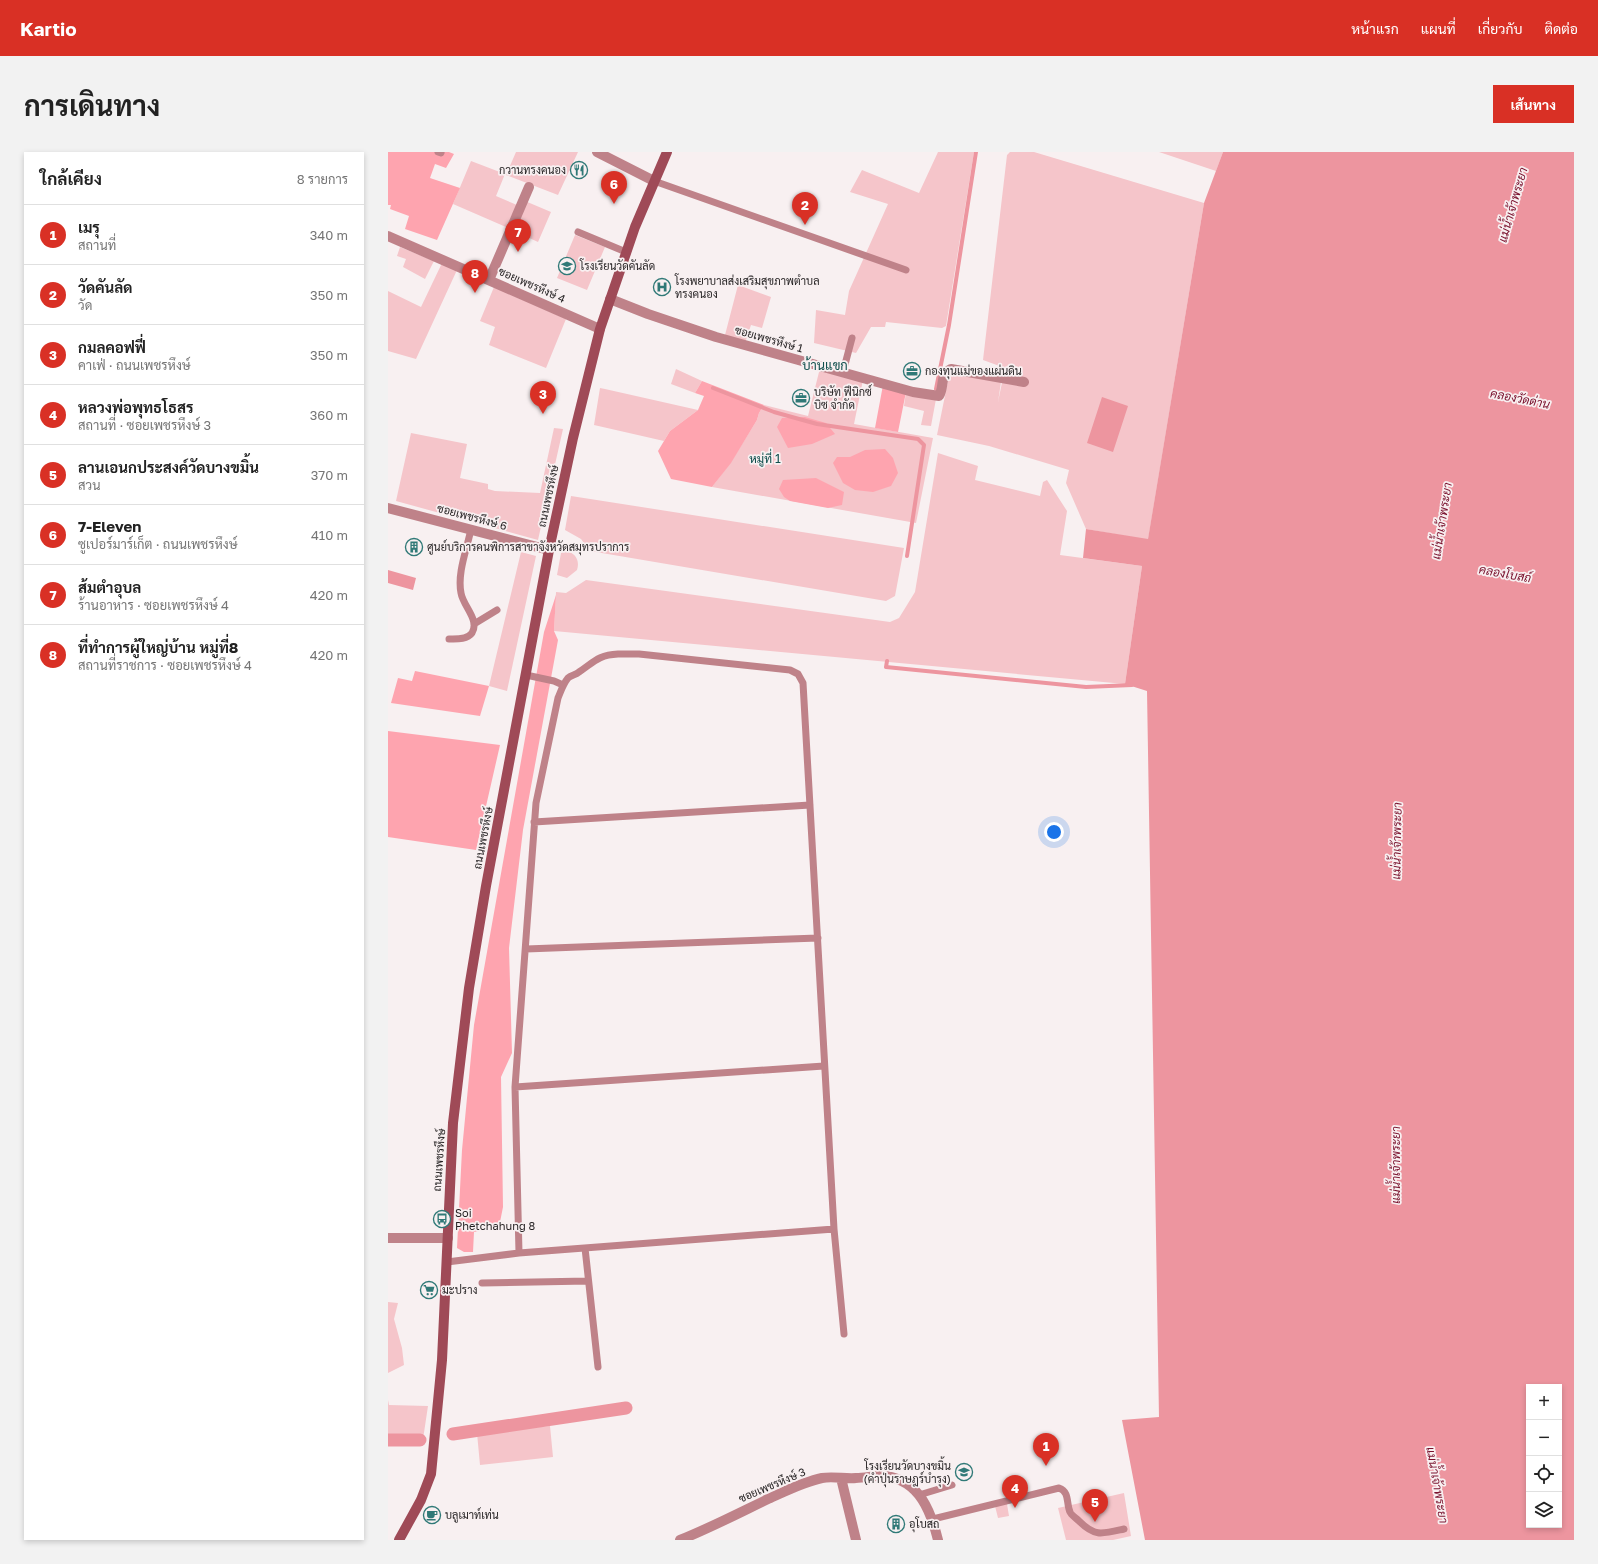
<!DOCTYPE html>
<html lang="th">
<meta charset="utf-8">
<style>
:root{--surface:#fff;--page:#f2f2f2;--text:#222;--muted:#767676;--line:#e0e0e0;--accent:#d93025}
body{margin:0;font-family:"Golos Text",Sarabun,sans-serif;background:var(--page);color:var(--text)}
.controls{position:absolute;right:12px;bottom:12px;display:grid;overflow:hidden;border-radius:0px;box-shadow:0 2px 6px #0003}
.controls button{width:36px;height:36px;display:grid;place-items:center;padding:0;border:0;border-bottom:1px solid var(--line);background:var(--surface);color:var(--text);font:20px sans-serif}
.you{position:absolute;left:666px;top:680px;width:14px;height:14px;margin:-10px;border:3px solid #fff;border-radius:50%;background:#1a73e8;box-shadow:0 0 0 6px #1a73e833}
.badge{display:grid;place-items:center;width:26px;height:26px;border-radius:50%;background:var(--accent);color:#fff;font-size:13px;font-weight:700}
.pin{position:absolute;translate:-50% -33px;filter:drop-shadow(0 1px 2px #0008)}
.pin::after{content:'';position:absolute;top:21px;width:14px;height:12px;background:inherit;clip-path:polygon(0 0,100% 0,50% 100%)}
.list{margin:0;padding:0;list-style:none}
h2{display:flex;justify-content:space-between;align-items:center;height:52px;margin:0;padding:0 16px;font-size:17px}
h2 small{font-size:13px;font-weight:400;color:var(--muted)}
.list li{display:grid;grid-template-columns:26px 1fr auto;gap:12px;align-items:center;box-sizing:border-box;height:60px;padding:0 16px;border-top:1px solid var(--line)}
.list b{display:block;font-size:15px;white-space:nowrap}
.list p{margin:0;font-size:13px;white-space:nowrap;color:var(--muted)}
.list em{font-size:13px;font-style:normal;color:var(--muted)}
.icon{flex:none;width:22px;height:22px;fill:none;stroke:currentColor;stroke-width:2;stroke-linecap:round;stroke-linejoin:round}
.map{position:relative;flex:none;width:1186px;height:1388px;overflow:hidden;border-radius:0px}
header{display:flex;align-items:center;gap:24px;box-sizing:border-box;height:56px;padding:0 20px;background:var(--accent);color:#fff}
header strong{font-size:19px}
nav{display:flex;gap:22px;margin-inline-start:auto;font-size:14px}
.intro{display:flex;align-items:center;justify-content:space-between;box-sizing:border-box;height:96px;padding:0 24px}
h1{margin:0;font-size:28px}
.button{padding:10px 18px;border-radius:0px;background:var(--accent);color:#fff;font-size:14px;font-weight:700}
main{display:flex;gap:24px;padding:0 24px}
aside{flex:1;background:var(--surface);border-radius:0px;box-shadow:0 2px 6px #0003}
.map>svg:first-child{display:block}
</style>
<header>
<strong>Kartio</strong>
<nav><a>หน้าแรก</a><a>แผนที่</a><a>เกี่ยวกับ</a><a>ติดต่อ</a></nav>
</header>
<div class="intro"><h1>การเดินทาง</h1><a class="button">เส้นทาง</a></div>
<main>
<aside>
<h2>ใกล้เคียง<small>8 รายการ</small></h2>
<ul class="list">
<li><span class="badge">1</span><div><b>เมรุ</b><p>สถานที่</p></div><em>340 m</em></li>
<li><span class="badge">2</span><div><b>วัดคันลัด</b><p>วัด</p></div><em>350 m</em></li>
<li><span class="badge">3</span><div><b>กมลคอฟฟี่</b><p>คาเฟ่ · ถนนเพชรหึงษ์</p></div><em>350 m</em></li>
<li><span class="badge">4</span><div><b>หลวงพ่อพุทธโธสร</b><p>สถานที่ · ซอยเพชรหึงษ์ 3</p></div><em>360 m</em></li>
<li><span class="badge">5</span><div><b>ลานเอนกประสงค์วัดบางขมิ้น</b><p>สวน</p></div><em>370 m</em></li>
<li><span class="badge">6</span><div><b>7-Eleven</b><p>ซูเปอร์มาร์เก็ต · ถนนเพชรหึงษ์</p></div><em>410 m</em></li>
<li><span class="badge">7</span><div><b>ส้มตำอุบล</b><p>ร้านอาหาร · ซอยเพชรหึงษ์ 4</p></div><em>420 m</em></li>
<li><span class="badge">8</span><div><b>ที่ทำการผู้ใหญ่บ้าน หมู่ที่8</b><p>สถานที่ราชการ · ซอยเพชรหึงษ์ 4</p></div><em>420 m</em></li>
</ul>
</aside>
<div class="map">
<svg width="1186" height="1388" viewBox="0 0 1186 1388">
<rect width="100%" height="100%" fill="#f8f0f1"/>
<!-- green -->
<path fill="#f5c5ca" d="M 128,0 L 190,0 L 170,43 L 118,23 Z
M 550,0 L 586,0 L 558,174 L 554,176 L 498,170 L 497,175 L 483,175 L 468,201 L 426,191 L 428,158 L 457,163 L 461,139 L 500,52 L 462,40 L 474,18 L 531,41 Z
M 622,0 L 646,0 L 816,51 L 760,388 L 698,377 L 678,331 L 681,318 L 601,294 L 549,283 L 561,224 L 564,222 L 613,230 L 610,250 L 617,216 L 595,208 L 619,3 Z
M 771,0 L 835,0 L 828,19 Z
M 83,9 L 117,22 L 108,44 L 129,53 L 118,75 L 65,52 Z
M 137,49 L 163,60 L 150,90 L 124,78 Z
M 187,83 L 217,95 L 199,138 L 169,126 Z
M 12,95 L 46,109 L 37,127 L 15,115 L 18,107 L 9,104 Z
M 54,111 L 69,118 L 28,207 L 0,199 L 0,139 L 33,155 Z
M 350,133 L 383,145 L 374,176 L 363,173 L 357,191 L 337,183 Z
M 106,135 L 178,167 L 158,216 L 101,193 L 107,175 L 92,169 Z
M 432,216 L 475,228 L 466,272 L 545,286 L 528,371 L 324,335 L 343,310 L 369,268 L 371,261 L 376,253 L 420,264 Z
M 288,217 L 314,229 L 307,241 L 283,232 Z
M 212,236 L 217,237 L 310,258 L 282,279 L 276,289 L 206,273 Z
M 518,240 L 548,247 L 543,274 L 533,273 L 536,259 L 516,254 Z
M 166,276 L 175,277 L 150,388 L 8,349 L 23,281 L 79,292 L 72,326 L 100,332 L 100,337 L 107,339 L 152,341 Z
M 550,301 L 590,314 L 587,328 L 652,344 L 655,330 L 659,328 L 679,359 L 672,403 L 754,414 L 737,532 L 166,479 L 168,440 L 178,441 L 198,428 L 502,470 L 511,466 L 527,440 Z
M 183,344 L 516,396 L 507,444 L 498,449 L 202,399 L 193,387 L 177,378 Z
M 178,399 C 188,401 192,409 189,418 L 179,426 L 169,423 L 173,401 Z
M 133,400 L 148,404 L 119,539 L 101,534 Z
M 0,1150 L 10,1151 L 6,1167 L 14,1196 L 16,1213 L 0,1221 Z
M 0,1248 L 1,1253 L 40,1254 L 34,1294 L 0,1294 Z
M 162,1274 L 165,1305 L 92,1313 L 89,1281 Z
M 736,1341 L 743,1384 L 725,1388 L 678,1388 L 670,1356 Z
M 619,1352 L 621,1364 L 610,1366 L 607,1354 Z"/>
<!-- forest -->
<path fill="#fea4af" d="M 0,0 L 61,0 L 66,2 L 58,16 L 47,12 L 42,26 L 72,36 L 49,88 L 17,77 L 21,64 L 2,57 L 3,53 L 0,53 Z
M 314,229 L 376,253 L 371,261 L 369,268 L 343,311 L 324,335 L 283,327 L 270,299 L 282,279 L 310,258 L 316,244 L 307,241 Z
M 495,233 L 518,240 L 510,280 L 487,276 Z
M 417,265 L 438,271 L 447,282 L 424,292 L 400,296 L 389,275 L 394,266 Z
M 497,297 L 505,306 L 510,321 L 503,334 L 485,340 L 467,338 L 455,331 L 445,311 L 449,305 L 462,305 L 477,298 Z
M 428,326 L 456,340 L 454,353 L 440,356 L 402,349 L 396,345 L 391,337 L 395,328 Z
M 168,443 L 166,479 L 170,488 L 135,678 L 121,796 L 124,901 L 113,925 L 115,1055 L 111,1075 L 86,1080 L 85,1100 L 76,1100 L 69,1096 L 74,998 L 86,873 L 156,480 Z
M 27,519 L 101,534 L 92,564 L 3,551 L 10,526 L 24,529 Z
M 0,579 L 112,593 L 88,698 L 0,685 Z"/>
<!-- water -->
<path fill="#ed959f" fill-rule="evenodd" d="M 835,0 L 1186,0 L 1186,1388 L 757,1388 L 734,1268 L 771,1265 L 759,539 L 737,532 L 754,414 L 695,406 L 698,377 L 760,387 L 816,51 ZM 1141,1235 L 1171,1235 L 1171,1373 L 1141,1373 Z
M 714,245 L 740,254 L 725,300 L 699,291 Z
M 0,418 L 28,426 L 25,438 L 0,431 Z"/>
<g fill="none" stroke-linecap="round" stroke-linejoin="round">
<!-- stream -->
<path stroke="#ed959f" stroke-width="4" d="M 325,236 L 386,260 L 429,272 L 530,287 L 536,293 L 519,404
M 548,237 L 561,173 L 588,0
M 499,509 L 498,515 L 698,535 L 744,533"/>
<!-- canal -->
<path stroke="#ed959f" stroke-width="13" d="M 65,1282 L 238,1256
M 0,1288 L 32,1288"/>
<!-- service -->
<path stroke="#bf8289" stroke-width="7" d="M 50,0 L 53,1
M 266,29 L 518,118
M 190,80 L 238,100
M 455,220 L 464,186
M 86,472 L 109,458
M 61,487 C 68,487 79,488 84,481 C 92,468 75,454 73,441 C 69,421 79,397 83,377
M 230,502 L 251,502 L 402,518 L 410,522 L 415,531 L 446,1077 L 131,1101 L 127,935 L 148,651 L 170,546 C 173,539 175,532 180,526 C 183,523 188,523 191,520 C 206,510 210,503 230,502 Z
M 138,523 L 166,529 L 175,533
M 146,670 L 422,653
M 138,797 L 430,786
M 127,935 L 436,914
M 446,1077 L 456,1182
M 197,1096 L 210,1215
M 59,1110 L 131,1101
M 94,1131 L 200,1129
M 531,1343 L 564,1333
M 545,1367 L 671,1336 C 682,1340 678,1351 682,1360 C 683,1363 688,1366 691,1369 C 707,1385 714,1382 736,1377"/>
<!-- minor -->
<path stroke="#bf8289" stroke-width="10" d="M 209,0 L 266,29
M 0,84 L 212,177
M 101,128 L 141,35
M 222,147 L 260,162 L 328,185 L 525,240 L 551,244 C 557,234 551,223 563,217 L 636,230
M 0,356 L 161,398
M 0,1086 L 60,1086
M 453,1326 L 468,1388
M 292,1388 C 322,1376 351,1361 380,1347 C 398,1339 415,1330 434,1326 C 445,1324 457,1327 468,1326 C 478,1326 488,1323 498,1324 C 532,1329 543,1360 550,1388"/>
<!-- secondary -->
<path stroke="#9f4a57" stroke-width="10" d="M 11,1388 L 33,1348 L 43,1322 L 54,1208 L 65,971 L 81,836 L 98,734 L 161,398 L 185,286 L 212,177 L 247,75 L 279,0"/>
</g>
<!-- icons -->
<defs>
<g id="restaurant-ring" transform="scale(0.9)"><circle r="9.5" fill="#f8f0f1" stroke="#307977" stroke-width="1.5"/><path d="M-5-6h1v4h1v-4h1v4h1v-4h1v5L-1.5 .5V6h-2V.5L-5-1ZM5-6V6H3V1.5H1.5Q1.5-4 5-6Z" fill="#307977"/></g>
<g id="school-ring" transform="scale(0.9)"><circle r="9.5" fill="#f8f0f1" stroke="#307977" stroke-width="1.5"/><path d="M0-5L7-2L0 1L-7-2ZM-4 1L0 2.5L4 1V4Q0 6-4 4Z" fill="#307977"/></g>
<g id="hospital-ring" transform="scale(0.9)"><circle r="9.5" fill="#f8f0f1" stroke="#307977" stroke-width="1.5"/><path d="M-5-5h3v3.5h4V-5h3V5h-3V1.5h-4V5h-3Z" fill="#307977"/></g>
<g id="office-ring" transform="scale(0.9)"><circle r="9.5" fill="#f8f0f1" stroke="#307977" stroke-width="1.5"/><path d="M-6-3h4V-5.5h4V-3h4V5H-6ZM-1-4.5V-3h2v-1.5ZM-6 0V1H6V0Z" fill="#307977"/></g>
<g id="building-ring" transform="scale(0.9)"><circle r="9.5" fill="#f8f0f1" stroke="#307977" stroke-width="1.5"/><path d="M-4-6H4V6H1V3H-1V6H-4ZM-2.5-4.3h1.7v1.8h-1.7ZM.8-4.3h1.7v1.8H.8ZM-2.5-1h1.7V.8h-1.7ZM.8-1h1.7V.8H.8Z" fill="#307977"/></g>
<g id="bus-ring" transform="scale(0.9)"><circle r="9.5" fill="#f8f0f1" stroke="#307977" stroke-width="1.5"/><path d="M-5-6H5V4H4V6H2V4H-2V6H-4V4H-5ZM-3.5-4V0h7V-4ZM-3.5 1.2v1.5H-2V1.2ZM2 1.2v1.5H3.5V1.2Z" fill="#307977"/></g>
<g id="supermarket-ring" transform="scale(0.9)"><circle r="9.5" fill="#f8f0f1" stroke="#307977" stroke-width="1.5"/><path d="M-6-5.5h2.5l.6 2H6L4.5 2H-2.5L-4.4-4H-6ZM-1.5 3.2a1.3 1.3 0 1 0 .1 0ZM3 3.2a1.3 1.3 0 1 0 .1 0Z" fill="#307977"/></g>
<g id="cafe-ring" transform="scale(0.9)"><circle r="9.5" fill="#f8f0f1" stroke="#307977" stroke-width="1.5"/><path d="M-5.5-4.5H6V0H3Q3 3.5 0 3.5H-2.5Q-5.5 3.5-5.5 0ZM3-3.2v2h1.7v-2ZM-6 4.5H4V6H-6Z" fill="#307977"/></g>
</defs>
<g fill-rule="evenodd">
<use href="#restaurant-ring" x="191" y="18"/>
<use href="#school-ring" x="179" y="114"/>
<use href="#hospital-ring" x="274" y="135"/>
<use href="#office-ring" x="524" y="219"/>
<use href="#office-ring" x="413" y="246"/>
<use href="#building-ring" x="26" y="395"/>
<use href="#bus-ring" x="54" y="1067"/>
<use href="#supermarket-ring" x="41" y="1138"/>
<use href="#school-ring" x="576" y="1320"/>
<use href="#cafe-ring" x="44" y="1363"/>
<use href="#building-ring" x="508" y="1372"/>
</g>
<g text-anchor="middle" stroke-width="3.5" stroke-linejoin="round" paint-order="stroke">
<!-- poi labels -->
<g font-size="11" fill="#221f20" stroke="#f8f0f1" text-anchor="start">
<text x="178" y="22" text-anchor="end">กวานทรงคนอง</text>
<text x="192" y="118">โรงเรียนวัดคันลัด</text>
<text x="287" y="133">โรงพยาบาลส่งเสริมสุขภาพตำบล<tspan x="287" dy="13">ทรงคนอง</tspan></text>
<text x="537" y="223">กองทุนแม่ของแผ่นดิน</text>
<text x="426" y="244">บริษัท ฟีนิกซ์<tspan x="426" dy="13">บิซ จำกัด</tspan></text>
<text x="39" y="399">ศูนย์บริการคนพิการสาขาจังหวัดสมุทรปราการ</text>
<text x="67" y="1065">Soi<tspan x="67" dy="13">Phetchahung 8</tspan></text>
<text x="54" y="1142">มะปราง</text>
<text x="563" y="1318" text-anchor="end">โรงเรียนวัดบางขมิ้น<tspan x="563" dy="13">(คำปุ่นราษฎร์บำรุง)</tspan></text>
<text x="57" y="1367">บลูเมาท์เท่น</text>
<text x="521" y="1376">อุโบสถ</text>
</g>
<!-- street labels -->
<g font-size="11" fill="#221f20" stroke="#f8f0f1">
<text transform="translate(144 133) rotate(24)" y="4">ซอยเพชรหึงษ์ 4</text>
<text transform="translate(381 187) rotate(16)" y="4">ซอยเพชรหึงษ์ 1</text>
<text transform="translate(160 344) rotate(-78)" y="4">ถนนเพชรหึงษ์</text>
<text transform="translate(84 365) rotate(15)" y="4">ซอยเพชรหึงษ์ 6</text>
<text transform="translate(95 686) rotate(-79)" y="4">ถนนเพชรหึงษ์</text>
<text transform="translate(51 1008) rotate(-86)" y="4">ถนนเพชรหึงษ์</text>
<text transform="translate(384 1333) rotate(-23)" y="4">ซอยเพชรหึงษ์ 3</text>
</g>
<!-- water labels -->
<g font-size="12" font-style="italic" fill="#7a122e" stroke="#f8f0f1">
<text transform="translate(1125 53) rotate(-74)" y="4">แม่น้ำเจ้าพระยา</text>
<text transform="translate(1132 247) rotate(11)" y="4">คลองวัดด่าน</text>
<text transform="translate(1054 369) rotate(-81)" y="4">แม่น้ำเจ้าพระยา</text>
<text transform="translate(1117 422) rotate(10)" y="4">คลองโบสถ์</text>
<text transform="translate(1009 689) rotate(-89)" y="4">แม่น้ำเจ้าพระยา</text>
<text transform="translate(1008 1013) rotate(-90)" y="4">แม่น้ำเจ้าพระยา</text>
<text transform="translate(1049 1333) rotate(80)" y="4">แม่น้ำเจ้าพระยา</text>
</g>
<!-- neighbourhood labels -->
<g font-size="12" fill="#114f4d" stroke="#f8f0f1">
<text x="377" y="311">หมู่ที่ 1</text>
</g>
<!-- quarter labels -->
<g font-size="13" fill="#114f4d" stroke="#f8f0f1">
<text x="437" y="218">บ้านแขก</text>
</g>
</g>
</svg>
<div class="controls">
<button>+</button>
<button>−</button>
<button><svg class="icon" aria-label="locate" viewBox="0 0 24 24"><circle cx="12" cy="12" r="6"/><path d="M12 2v4M12 18v4M2 12h4M18 12h4"/></svg></button>
<button><svg class="icon" aria-label="layers" viewBox="0 0 24 24"><path d="M12 4l9 5-9 5-9-5zM3 14l9 5 9-5"/></svg></button>
</div>
<div class="you"></div>
<div class="pin badge" style="left:658px;top:1314px">1</div>
<div class="pin badge" style="left:417px;top:73px">2</div>
<div class="pin badge" style="left:155px;top:262px">3</div>
<div class="pin badge" style="left:627px;top:1356px">4</div>
<div class="pin badge" style="left:707px;top:1370px">5</div>
<div class="pin badge" style="left:226px;top:52px">6</div>
<div class="pin badge" style="left:130px;top:100px">7</div>
<div class="pin badge" style="left:87px;top:141px">8</div>
</div>
</main>
